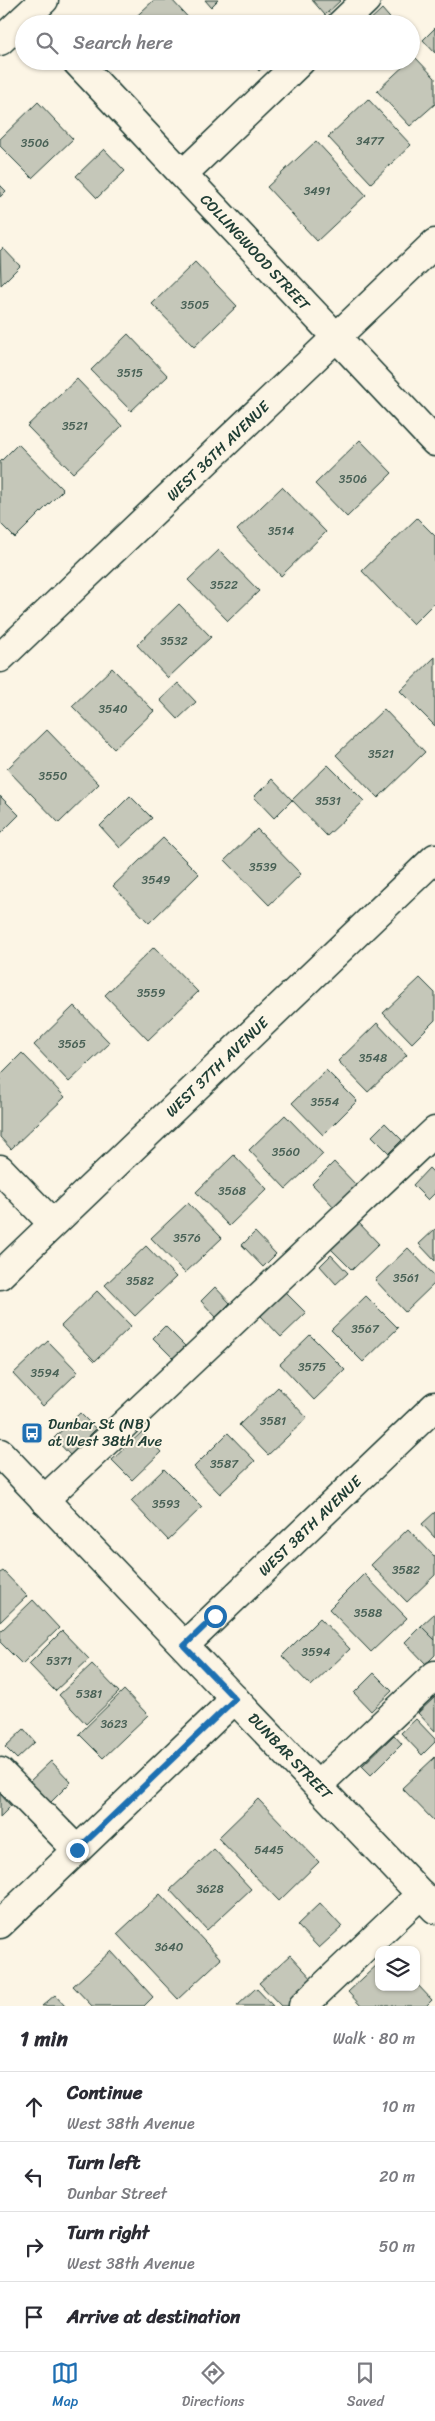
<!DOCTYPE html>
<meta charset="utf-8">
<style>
:root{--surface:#fff;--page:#f7f7f7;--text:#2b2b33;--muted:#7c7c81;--line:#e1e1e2;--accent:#1f6fb2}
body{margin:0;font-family:Sriracha,sans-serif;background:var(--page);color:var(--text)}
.controls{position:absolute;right:15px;bottom:15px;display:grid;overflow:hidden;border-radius:10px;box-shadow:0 1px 4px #0004}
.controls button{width:45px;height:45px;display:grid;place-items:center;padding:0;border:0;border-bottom:1px solid var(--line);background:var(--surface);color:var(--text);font:25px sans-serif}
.stop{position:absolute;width:15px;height:15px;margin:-11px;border:4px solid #1f6fb2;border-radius:50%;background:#fff}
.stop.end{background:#1f6fb2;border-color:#fff;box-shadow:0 1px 5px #0008}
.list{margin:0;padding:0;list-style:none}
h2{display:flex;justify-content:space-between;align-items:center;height:65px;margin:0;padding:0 20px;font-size:21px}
h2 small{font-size:16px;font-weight:400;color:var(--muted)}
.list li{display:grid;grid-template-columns:32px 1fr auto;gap:15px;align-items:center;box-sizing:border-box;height:70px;padding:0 20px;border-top:1px solid var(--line)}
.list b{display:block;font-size:19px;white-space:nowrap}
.list p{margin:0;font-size:16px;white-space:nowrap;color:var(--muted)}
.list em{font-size:16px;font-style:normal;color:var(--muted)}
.icon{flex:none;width:28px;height:28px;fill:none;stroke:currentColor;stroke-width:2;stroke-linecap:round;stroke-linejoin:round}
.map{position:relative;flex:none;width:435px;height:2006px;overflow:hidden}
.search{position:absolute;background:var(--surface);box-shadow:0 1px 4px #0004;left:15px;right:15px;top:15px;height:55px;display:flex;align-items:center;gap:12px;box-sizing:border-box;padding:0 18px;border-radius:28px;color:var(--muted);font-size:19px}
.sheet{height:345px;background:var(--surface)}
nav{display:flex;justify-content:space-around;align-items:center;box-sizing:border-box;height:70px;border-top:1px solid var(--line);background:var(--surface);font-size:14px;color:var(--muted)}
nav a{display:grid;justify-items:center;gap:2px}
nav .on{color:var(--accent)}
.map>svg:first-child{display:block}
</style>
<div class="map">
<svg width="435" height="2006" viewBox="0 0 435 2006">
<rect width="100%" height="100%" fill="#fcf5e5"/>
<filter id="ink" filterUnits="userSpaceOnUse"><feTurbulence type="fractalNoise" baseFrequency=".02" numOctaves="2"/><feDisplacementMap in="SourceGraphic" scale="10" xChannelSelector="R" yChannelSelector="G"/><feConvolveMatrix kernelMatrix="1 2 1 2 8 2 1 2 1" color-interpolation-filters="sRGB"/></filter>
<g filter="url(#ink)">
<!-- building -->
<path fill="#c5c7b9" stroke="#1f3d34" d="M 154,0 L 172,0 L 194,24 L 128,24 Z
M 205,0 L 218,0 L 211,7 Z
M 312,0 L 341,0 L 325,15 Z
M 382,9 L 395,24 L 366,24 Z
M 435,28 L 435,53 L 423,40 Z
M 414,56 L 435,78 L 435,104 L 410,126 L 377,91 L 409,61 L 411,61 Z
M 155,61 L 167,61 L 161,67 Z
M 250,61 L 270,61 L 259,71 Z
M 368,99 L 411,145 L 371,183 L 328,137 Z
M 38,102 L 73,139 L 32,178 L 0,146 L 0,139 Z
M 316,141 L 366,195 L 317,241 L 267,187 Z
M 104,149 L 125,171 L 97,198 L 76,176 Z
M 0,185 L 6,191 L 0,197 Z
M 3,248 L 20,266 L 1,285 L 0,251 Z
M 195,262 L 237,306 L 194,347 L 152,304 Z
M 128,334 L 168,376 L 131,411 L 91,370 Z
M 77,379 L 122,426 L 73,473 L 27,426 Z
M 360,440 L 392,473 L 347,517 L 315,484 Z
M 18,444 L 63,490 L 15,538 L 0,523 L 0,462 Z
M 282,487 L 326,532 L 281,576 L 237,530 Z
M 417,518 L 435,536 L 435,602 L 413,624 L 362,571 Z
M 219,550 L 259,591 L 228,621 L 188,580 Z
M 179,604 L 211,637 L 168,678 L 137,645 Z
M 435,657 L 435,726 L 400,691 Z
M 112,668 L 154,711 L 114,749 L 72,706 Z
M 178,683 L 196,702 L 178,719 L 160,700 Z
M 384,709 L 425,752 L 378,798 L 336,755 Z
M 47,730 L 99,784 L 59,823 L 7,769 Z
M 328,765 L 364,801 L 327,836 L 292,800 Z
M 272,779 L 292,800 L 274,818 L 254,797 Z
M 0,796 L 19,815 L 0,834 Z
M 130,796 L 152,818 L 120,848 L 100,826 Z
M 257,829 L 301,874 L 269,905 L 225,860 Z
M 163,838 L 199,874 L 149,923 L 113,886 Z
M 154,947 L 198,992 L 148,1040 L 105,995 Z
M 420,978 L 435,993 L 435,1020 L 412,1043 L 383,1013 Z
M 74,1006 L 110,1043 L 69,1082 L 34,1045 Z
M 377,1023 L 407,1055 L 368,1092 L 338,1061 Z
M 22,1053 L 65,1097 L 11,1149 L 0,1137 L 0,1075 Z
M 326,1070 L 357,1101 L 323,1135 L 292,1103 Z
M 285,1115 L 323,1154 L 286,1189 L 249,1150 Z
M 385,1123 L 402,1140 L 389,1153 L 372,1136 Z
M 234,1155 L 267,1189 L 229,1226 L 196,1192 Z
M 334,1162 L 358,1187 L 335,1208 L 312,1184 Z
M 429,1168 L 435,1174 L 435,1193 L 428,1200 L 413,1185 Z
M 188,1203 L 222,1238 L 185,1273 L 151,1238 Z
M 358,1222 L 379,1244 L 352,1270 L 331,1249 Z
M 435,1229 L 435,1261 L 419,1244 Z
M 255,1232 L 276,1254 L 263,1267 L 242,1245 Z
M 146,1246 L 176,1277 L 135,1316 L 105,1285 Z
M 408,1248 L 435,1276 L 435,1283 L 405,1312 L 375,1280 Z
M 331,1255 L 348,1273 L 336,1284 L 320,1266 Z
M 215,1287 L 230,1303 L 216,1317 L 201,1301 Z
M 97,1291 L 131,1326 L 95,1361 L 61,1326 Z
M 285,1292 L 306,1313 L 281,1337 L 261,1316 Z
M 366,1296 L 398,1328 L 363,1362 L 331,1330 Z
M 165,1326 L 185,1346 L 173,1358 L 153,1338 Z
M 310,1335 L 345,1370 L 314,1400 L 280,1364 Z
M 48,1341 L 78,1372 L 43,1406 L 13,1374 Z
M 278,1387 L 307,1418 L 268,1455 L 239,1425 Z
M 80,1413 L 96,1429 L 70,1455 L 54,1438 Z
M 142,1432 L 161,1452 L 132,1480 L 112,1460 Z
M 228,1433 L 255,1461 L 220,1494 L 194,1467 Z
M 164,1469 L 202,1507 L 168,1540 L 131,1501 Z
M 435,1512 L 435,1538 L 422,1524 Z
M 408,1529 L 435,1557 L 435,1575 L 407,1602 L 371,1565 Z
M 3,1571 L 27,1596 L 0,1622 L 0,1573 Z
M 364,1574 L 407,1618 L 371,1652 L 329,1609 Z
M 33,1600 L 59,1628 L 22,1664 L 0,1642 L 0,1632 Z
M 435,1613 L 435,1640 L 421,1626 Z
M 320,1618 L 350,1649 L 311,1686 L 282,1656 Z
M 421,1626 L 435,1640 L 435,1655 L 426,1664 L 405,1642 Z
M 62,1631 L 89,1659 L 55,1691 L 29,1664 Z
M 92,1664 L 119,1692 L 86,1724 L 59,1695 Z
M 374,1673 L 392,1691 L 371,1711 L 354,1693 Z
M 124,1690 L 148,1715 L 103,1758 L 79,1734 Z
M 435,1697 L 435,1731 L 418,1713 Z
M 416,1719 L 435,1739 L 435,1742 L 422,1755 L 401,1733 Z
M 24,1729 L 35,1742 L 17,1759 L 5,1747 Z
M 394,1735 L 402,1744 L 371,1775 L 362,1766 Z
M 435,1757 L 435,1822 L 402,1788 Z
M 51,1761 L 71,1782 L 50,1803 L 29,1782 Z
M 0,1794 L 11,1806 L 0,1817 Z
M 258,1799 L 319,1862 L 279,1901 L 218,1838 Z
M 214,1849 L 251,1889 L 207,1930 L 170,1890 Z
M 160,1894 L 221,1959 L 178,1999 L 117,1934 Z
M 320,1903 L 342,1927 L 319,1948 L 297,1925 Z
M 111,1951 L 153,1997 L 144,2006 L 92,2006 L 73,1986 Z
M 290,1955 L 315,1982 L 289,2006 L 281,2006 L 259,1983 Z
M 379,1963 L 379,1987 L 416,1987 L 416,1983 L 432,2000 L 426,2006 L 361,2006 L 348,1992 Z
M 256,1988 L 273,2006 L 237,2006 Z
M 55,1995 L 65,2006 L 42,2006 Z"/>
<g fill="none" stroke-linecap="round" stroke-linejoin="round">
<!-- minor casing -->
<g stroke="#1f3d34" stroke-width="31">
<path id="minor" d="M 341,24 L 366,0
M 0,41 L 44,0
M 76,61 L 435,442
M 183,174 L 301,61
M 0,658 L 435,243
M 0,1169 L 53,1224
M 0,1275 L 435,858
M 44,1500 L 435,1131
M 185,1645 L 435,1406
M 0,1772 L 77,1850
M 318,1785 L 435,1675
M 0,1924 L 235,1699
M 303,2006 L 421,1894"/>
</g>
<!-- major casing -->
<g stroke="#1f3d34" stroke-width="31">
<path id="major" d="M 0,1453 L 435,1909"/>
</g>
<!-- minor -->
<use href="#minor" stroke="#fcf5e5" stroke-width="28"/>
<!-- major -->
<use href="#major" stroke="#fcf5e5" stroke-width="28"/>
</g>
</g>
<g fill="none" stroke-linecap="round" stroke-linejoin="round" filter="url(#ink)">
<!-- route -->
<path stroke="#1f6fb2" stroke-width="6" d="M 77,1850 L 235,1699 L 184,1646 L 215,1616"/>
</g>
<!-- icons -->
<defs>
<g id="bus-square" transform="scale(1.125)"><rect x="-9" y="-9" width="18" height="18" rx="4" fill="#1f6fb2" stroke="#fcf5e5"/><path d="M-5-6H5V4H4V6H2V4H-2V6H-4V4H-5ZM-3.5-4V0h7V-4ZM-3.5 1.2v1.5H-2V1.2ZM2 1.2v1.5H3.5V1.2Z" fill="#fff"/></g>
</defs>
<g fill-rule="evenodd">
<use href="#bus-square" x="32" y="1433"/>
</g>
<g text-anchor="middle" stroke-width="4" stroke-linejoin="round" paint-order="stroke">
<!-- number labels -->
<g font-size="12" fill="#486055">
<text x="370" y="145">3477</text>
<text x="35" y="147">3506</text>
<text x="317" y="195">3491</text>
<text x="195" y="309">3505</text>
<text x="130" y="377">3515</text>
<text x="75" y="430">3521</text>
<text x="353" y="483">3506</text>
<text x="281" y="535">3514</text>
<text x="224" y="589">3522</text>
<text x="174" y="645">3532</text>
<text x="113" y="713">3540</text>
<text x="381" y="758">3521</text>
<text x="53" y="780">3550</text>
<text x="328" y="805">3531</text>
<text x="263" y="871">3539</text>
<text x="156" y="884">3549</text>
<text x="151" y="997">3559</text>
<text x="72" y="1048">3565</text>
<text x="373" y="1062">3548</text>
<text x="325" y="1106">3554</text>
<text x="286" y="1156">3560</text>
<text x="232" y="1195">3568</text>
<text x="187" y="1242">3576</text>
<text x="406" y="1282">3561</text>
<text x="140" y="1285">3582</text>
<text x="365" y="1333">3567</text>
<text x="312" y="1371">3575</text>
<text x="45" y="1377">3594</text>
<text x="273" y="1425">3581</text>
<text x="224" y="1468">3587</text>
<text x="166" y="1508">3593</text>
<text x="406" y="1574">3582</text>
<text x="368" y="1617">3588</text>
<text x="316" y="1656">3594</text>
<text x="59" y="1665">5371</text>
<text x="89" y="1698">5381</text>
<text x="114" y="1728">3623</text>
<text x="269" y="1854">5445</text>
<text x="210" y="1893">3628</text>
<text x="169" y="1951">3640</text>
</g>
<!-- street labels -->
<g font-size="15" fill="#1f3d34" stroke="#fcf5e5">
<text transform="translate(255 252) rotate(47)" y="5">COLLINGWOOD STREET</text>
<text transform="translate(218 451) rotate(-44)" y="5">WEST 36TH AVENUE</text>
<text transform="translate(217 1067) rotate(-44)" y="5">WEST 37TH AVENUE</text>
<text transform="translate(310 1526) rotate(-44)" y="5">WEST 38TH AVENUE</text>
<text transform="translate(290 1756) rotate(46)" y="5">DUNBAR STREET</text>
</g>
<!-- poi labels -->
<g font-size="15" fill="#1f3d34" stroke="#fcf5e5" text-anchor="start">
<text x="48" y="1429">Dunbar St (NB)<tspan x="48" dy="17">at West 38th Ave</tspan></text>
</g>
</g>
</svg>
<div class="controls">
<button><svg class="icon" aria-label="layers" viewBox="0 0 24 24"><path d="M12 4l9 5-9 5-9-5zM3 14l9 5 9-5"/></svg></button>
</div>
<div class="stop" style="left:215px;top:1616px"></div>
<div class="stop end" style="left:77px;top:1850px"></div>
<div class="search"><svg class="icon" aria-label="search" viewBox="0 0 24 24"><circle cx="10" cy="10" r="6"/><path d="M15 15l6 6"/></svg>Search here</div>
</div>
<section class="sheet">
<h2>1 min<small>Walk · 80 m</small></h2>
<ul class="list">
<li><svg class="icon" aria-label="ahead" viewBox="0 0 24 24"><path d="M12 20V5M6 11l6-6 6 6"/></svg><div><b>Continue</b><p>West 38th Avenue</p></div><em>10 m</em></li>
<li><svg class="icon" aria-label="left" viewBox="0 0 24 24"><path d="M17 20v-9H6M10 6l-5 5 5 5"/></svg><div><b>Turn left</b><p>Dunbar Street</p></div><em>20 m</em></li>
<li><svg class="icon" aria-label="right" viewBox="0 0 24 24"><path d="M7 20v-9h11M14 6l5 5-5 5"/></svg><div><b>Turn right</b><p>West 38th Avenue</p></div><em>50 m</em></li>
<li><svg class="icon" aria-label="arrive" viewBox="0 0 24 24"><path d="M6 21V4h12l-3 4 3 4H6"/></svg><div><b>Arrive at destination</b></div></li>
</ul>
</section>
<nav>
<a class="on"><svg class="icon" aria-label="map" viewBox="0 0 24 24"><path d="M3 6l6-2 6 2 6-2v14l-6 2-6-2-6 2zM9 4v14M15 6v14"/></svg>Map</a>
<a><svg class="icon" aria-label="directions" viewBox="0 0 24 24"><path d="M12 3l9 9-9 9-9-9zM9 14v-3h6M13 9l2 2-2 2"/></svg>Directions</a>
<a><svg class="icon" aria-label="saved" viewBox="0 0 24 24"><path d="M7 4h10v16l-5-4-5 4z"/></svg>Saved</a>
</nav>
